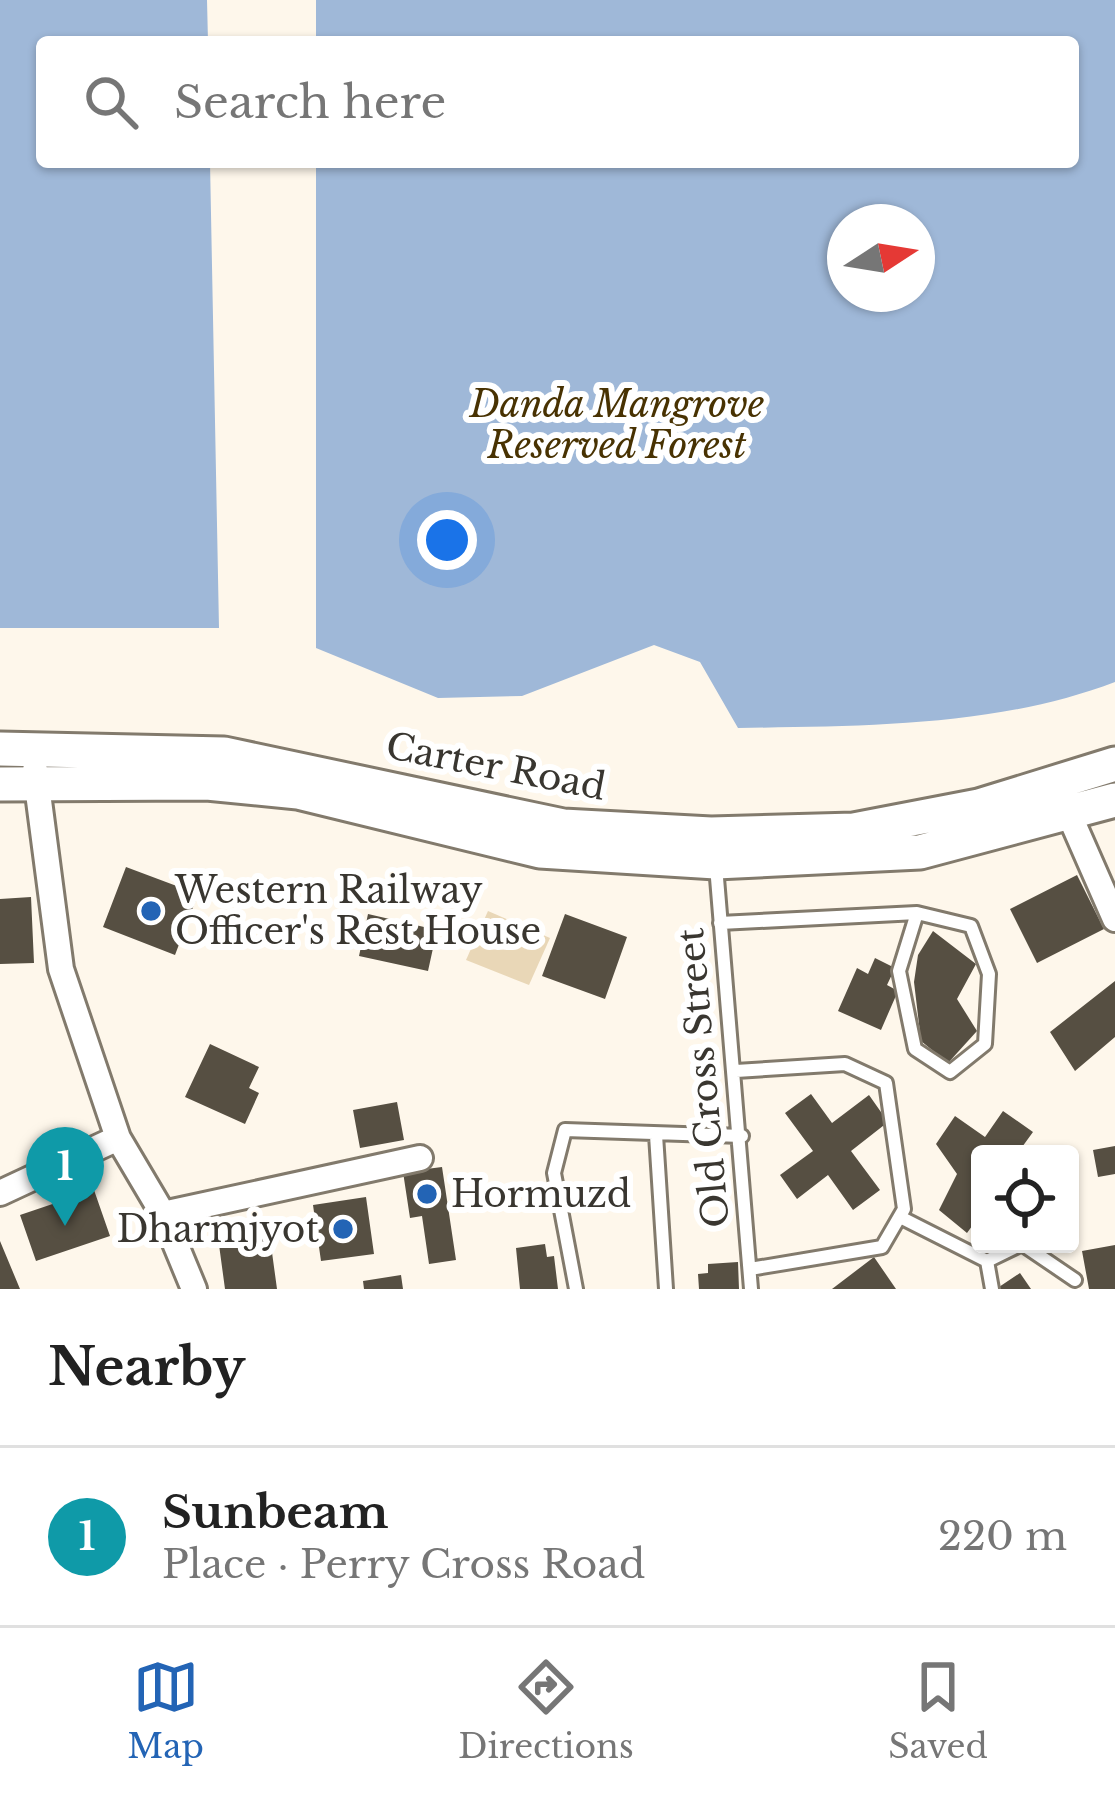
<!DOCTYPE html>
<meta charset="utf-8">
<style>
:root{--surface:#fff;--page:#f6f6f6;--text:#222;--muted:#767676;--line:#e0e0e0;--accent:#2364b5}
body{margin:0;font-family:"Libre Baskerville",serif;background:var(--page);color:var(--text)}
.controls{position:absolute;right:36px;bottom:36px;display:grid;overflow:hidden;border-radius:12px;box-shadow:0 3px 9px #0004}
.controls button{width:108px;height:108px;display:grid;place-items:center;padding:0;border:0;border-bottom:3px solid var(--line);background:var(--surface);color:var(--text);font:60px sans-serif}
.compass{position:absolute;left:827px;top:204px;width:108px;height:108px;border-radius:50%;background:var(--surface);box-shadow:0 3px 9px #0004;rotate:78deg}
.you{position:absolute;left:447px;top:540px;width:42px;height:42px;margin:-30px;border:9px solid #fff;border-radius:50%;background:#1a73e8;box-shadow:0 0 0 18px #1a73e833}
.badge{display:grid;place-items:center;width:78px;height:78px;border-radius:50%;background:var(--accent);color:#fff;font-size:39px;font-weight:700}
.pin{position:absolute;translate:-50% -99px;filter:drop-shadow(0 3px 6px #0008)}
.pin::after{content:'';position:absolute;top:63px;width:42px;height:36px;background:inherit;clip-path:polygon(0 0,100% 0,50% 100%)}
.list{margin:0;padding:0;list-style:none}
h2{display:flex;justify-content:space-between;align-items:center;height:156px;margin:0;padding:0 48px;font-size:51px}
h2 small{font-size:39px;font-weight:400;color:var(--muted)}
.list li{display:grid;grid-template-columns:78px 1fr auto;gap:36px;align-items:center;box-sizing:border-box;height:180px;padding:0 48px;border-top:3px solid var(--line)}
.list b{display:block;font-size:45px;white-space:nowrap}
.list p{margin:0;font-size:39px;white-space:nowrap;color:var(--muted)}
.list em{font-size:39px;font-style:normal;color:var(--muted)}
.icon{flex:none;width:66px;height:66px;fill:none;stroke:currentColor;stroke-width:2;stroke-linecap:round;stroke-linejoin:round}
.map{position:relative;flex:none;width:1115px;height:1289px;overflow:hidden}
.search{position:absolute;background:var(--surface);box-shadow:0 3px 9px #0004;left:36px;right:36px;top:36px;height:132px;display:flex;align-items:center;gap:30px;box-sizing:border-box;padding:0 42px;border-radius:12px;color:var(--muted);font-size:45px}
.sheet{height:336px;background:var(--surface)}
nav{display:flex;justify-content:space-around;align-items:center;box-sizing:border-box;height:168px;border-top:3px solid var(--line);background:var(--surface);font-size:33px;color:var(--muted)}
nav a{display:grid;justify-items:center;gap:6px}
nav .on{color:var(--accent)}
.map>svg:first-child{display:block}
</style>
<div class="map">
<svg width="1115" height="1289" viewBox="0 0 1115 1289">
<rect width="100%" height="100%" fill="#fef7eb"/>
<!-- green -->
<path fill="#e9d7b7" d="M 488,911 L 550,938 L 529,985 L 466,960 Z"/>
<!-- water -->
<path fill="#9fb8d8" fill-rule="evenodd" d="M 0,0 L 207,0 L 208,42 L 42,42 L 42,162 L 210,162 L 219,628 L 0,628 Z
M 316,0 L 1115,0 L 1115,682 C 997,727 864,726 738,728 L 700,662 L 654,645 L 522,696 L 438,698 L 316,648 L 316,162 L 1073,162 L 1073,42 L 316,42 ZM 845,222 L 917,222 L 917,294 L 845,294 Z"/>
<!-- building -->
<path fill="#564f42" d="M 126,867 L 198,894 L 175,955 L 103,927 Z
M 1077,875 L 1104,929 L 1037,963 L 1010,909 Z
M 31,897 L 34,963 L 0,964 L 0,899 Z
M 368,914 L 437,930 L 428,971 L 359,956 Z
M 565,914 L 627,937 L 605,999 L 542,976 Z
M 933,931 L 976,964 L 957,999 L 977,1031 L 948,1063 L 921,1041 L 914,982 L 918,955 Z
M 875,958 L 895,968 L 887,985 L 898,991 L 881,1030 L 838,1011 L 857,968 L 868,974 Z
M 1115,981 L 1115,1037 L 1075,1071 L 1050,1032 Z
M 210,1044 L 259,1067 L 249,1088 L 259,1093 L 245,1124 L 185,1097 Z
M 811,1094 L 832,1123 L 869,1095 L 888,1122 L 851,1151 L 880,1190 L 853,1210 L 828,1175 L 797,1199 L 780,1175 L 813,1151 L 785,1113 Z
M 397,1102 L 404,1140 L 360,1148 L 353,1110 Z
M 1003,1111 L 1033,1132 L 1017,1154 L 980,1154 L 980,1215 L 967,1233 L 939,1210 L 957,1174 L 936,1144 L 955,1116 L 985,1137 Z
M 1115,1146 L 1115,1174 L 1098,1177 L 1093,1150 Z
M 442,1167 L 456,1260 L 429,1264 L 422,1216 L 410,1218 L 403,1172 Z
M 94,1190 L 110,1236 L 36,1261 L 20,1215 Z
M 366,1197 L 374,1254 L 321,1261 L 313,1205 Z
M 268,1223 L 277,1289 L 225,1289 L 217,1230 Z
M 0,1241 L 20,1289 L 0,1289 Z
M 545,1244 L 547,1257 L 554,1256 L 558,1289 L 520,1289 L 516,1248 Z
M 1115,1245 L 1115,1289 L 1089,1289 L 1082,1251 Z
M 874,1257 L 896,1289 L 832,1289 Z
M 738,1262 L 739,1289 L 699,1289 L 698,1274 L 708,1273 L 708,1264 Z
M 1020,1273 L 1031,1289 L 996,1289 Z
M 401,1275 L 403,1289 L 364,1289 L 363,1281 Z"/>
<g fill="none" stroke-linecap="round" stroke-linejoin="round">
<!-- lane casing -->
<g stroke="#827a6c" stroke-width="18">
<path id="lane" d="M 716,866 L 751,1289
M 720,923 L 917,913 L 971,926 L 989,974 L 985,1044 L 950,1072 L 915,1049 L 899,971 L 917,913
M 736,1071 L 845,1064 L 886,1083 L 904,1209 L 882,1247 L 750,1269
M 656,1135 L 666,1289
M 900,1217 L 987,1261 L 1022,1244 L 1075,1280
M 987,1261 L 992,1289
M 576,1289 L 554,1173 L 565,1130 L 742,1136"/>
</g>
<!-- street casing -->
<g stroke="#827a6c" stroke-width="30">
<path id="street" d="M 35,770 L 61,969 L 118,1138 L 163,1214 L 194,1289
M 1062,798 L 1115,919
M 0,1193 L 118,1138
M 163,1214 L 420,1158"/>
</g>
<!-- secondary casing -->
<g stroke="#827a6c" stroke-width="39">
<path id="secondary" d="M 0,749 L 224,754 L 563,826 L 711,834 L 854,830 L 979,806 L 1115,764
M 0,784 L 207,783 L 298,792 L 540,851 L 716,862 L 920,852 L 1115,800"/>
</g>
<!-- lane -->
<use href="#lane" stroke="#fff" stroke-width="12"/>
<!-- street -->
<use href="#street" stroke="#fff" stroke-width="24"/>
<!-- secondary -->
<use href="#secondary" stroke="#fff" stroke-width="33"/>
</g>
<!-- markers -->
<g fill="#2364b5" stroke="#fff" stroke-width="4.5">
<circle cx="151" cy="911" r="12"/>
<circle cx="427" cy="1194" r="12"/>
<circle cx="343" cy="1229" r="12"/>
</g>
<g text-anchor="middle" stroke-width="12" stroke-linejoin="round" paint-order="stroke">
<!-- park labels -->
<g font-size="36" font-style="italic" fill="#483202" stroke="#fff">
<text x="617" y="417">Danda Mangrove<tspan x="617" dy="41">Reserved Forest</tspan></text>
</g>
<!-- street labels -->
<g font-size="36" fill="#393630" stroke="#fff">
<text transform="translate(496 766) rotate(11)" y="13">Carter Road</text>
<text transform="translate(703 1078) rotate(-95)" y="13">Old Cross Street</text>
</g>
<!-- poi labels -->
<g font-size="36" fill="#393630" stroke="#fff" text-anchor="start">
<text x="175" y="903">Western Railway<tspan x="175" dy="41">Officer's Rest House</tspan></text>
<text x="451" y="1207">Hormuzd</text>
<text x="319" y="1242" text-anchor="end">Dharmjyot</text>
</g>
</g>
</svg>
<div class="controls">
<button><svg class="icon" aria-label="locate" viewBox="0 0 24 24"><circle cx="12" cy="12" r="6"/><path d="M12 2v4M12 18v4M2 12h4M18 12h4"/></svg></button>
</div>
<svg class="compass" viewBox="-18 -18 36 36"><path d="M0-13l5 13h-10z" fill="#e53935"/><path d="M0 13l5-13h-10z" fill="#767676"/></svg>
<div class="you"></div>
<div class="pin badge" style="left:65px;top:1226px;background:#0f9aa8">1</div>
<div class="search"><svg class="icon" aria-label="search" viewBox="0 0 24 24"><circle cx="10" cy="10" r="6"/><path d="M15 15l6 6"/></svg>Search here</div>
</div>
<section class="sheet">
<h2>Nearby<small></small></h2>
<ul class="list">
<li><span class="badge" style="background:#0f9aa8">1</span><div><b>Sunbeam</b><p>Place · Perry Cross Road</p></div><em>220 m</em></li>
</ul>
</section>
<nav>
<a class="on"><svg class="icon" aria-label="map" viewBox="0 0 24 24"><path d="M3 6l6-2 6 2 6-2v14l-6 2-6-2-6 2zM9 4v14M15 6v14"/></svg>Map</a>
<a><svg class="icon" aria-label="directions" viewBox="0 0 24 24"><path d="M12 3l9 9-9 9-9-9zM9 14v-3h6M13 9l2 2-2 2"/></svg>Directions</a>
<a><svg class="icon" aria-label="saved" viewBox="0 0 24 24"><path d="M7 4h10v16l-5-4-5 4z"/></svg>Saved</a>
</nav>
